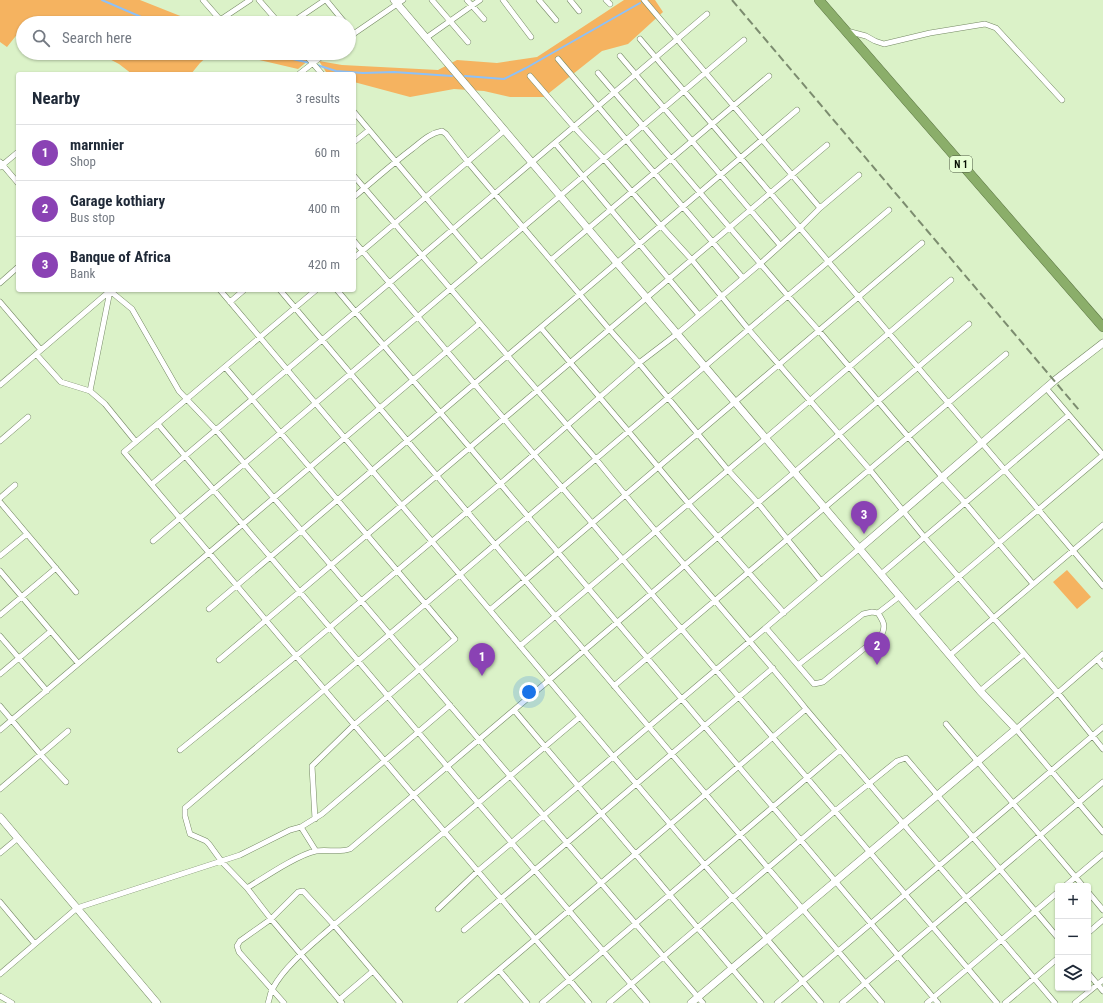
<!DOCTYPE html>
<meta charset="utf-8">
<style>
:root{--surface:#fff;--page:#f6f6f7;--text:#1f2937;--muted:#747a83;--line:#e0e1e3;--accent:#8a42b4}
body{margin:0;font-family:"Roboto Condensed",sans-serif;background:var(--page);color:var(--text)}
.controls{position:absolute;right:12px;bottom:12px;display:grid;overflow:hidden;border-radius:4px;box-shadow:0 1px 3px #0004}
.controls button{width:36px;height:36px;display:grid;place-items:center;padding:0;border:0;border-bottom:1px solid var(--line);background:var(--surface);color:var(--text);font:20px sans-serif}
.you{position:absolute;left:529px;top:692px;width:14px;height:14px;margin:-10px;border:3px solid #fff;border-radius:50%;background:#1a73e8;box-shadow:0 0 0 6px #1a73e833}
.badge{display:grid;place-items:center;width:26px;height:26px;border-radius:50%;background:var(--accent);color:#fff;font-size:13px;font-weight:700}
.pin{position:absolute;translate:-50% -33px;filter:drop-shadow(0 1px 2px #0008)}
.pin::after{content:'';position:absolute;top:21px;width:14px;height:12px;background:inherit;clip-path:polygon(0 0,100% 0,50% 100%)}
.list{margin:0;padding:0;list-style:none}
h2{display:flex;justify-content:space-between;align-items:center;height:52px;margin:0;padding:0 16px;font-size:17px}
h2 small{font-size:13px;font-weight:400;color:var(--muted)}
.list li{display:grid;grid-template-columns:26px 1fr auto;gap:12px;align-items:center;box-sizing:border-box;height:56px;padding:0 16px;border-top:1px solid var(--line)}
.list b{display:block;font-size:15px;white-space:nowrap}
.list p{margin:0;font-size:13px;white-space:nowrap;color:var(--muted)}
.list em{font-size:13px;font-style:normal;color:var(--muted)}
.icon{flex:none;width:22px;height:22px;fill:none;stroke:currentColor;stroke-width:2;stroke-linecap:round;stroke-linejoin:round}
.map{position:relative;flex:none;width:1103px;height:1003px;overflow:hidden}
.search{position:absolute;background:var(--surface);box-shadow:0 1px 3px #0004;left:16px;top:16px;width:340px;height:44px;display:flex;align-items:center;gap:10px;box-sizing:border-box;padding:0 14px;border-radius:22px;color:var(--muted);font-size:15px}
.panel{position:absolute;background:var(--surface);box-shadow:0 1px 3px #0004;left:16px;top:72px;width:340px;height:220px;border-radius:4px}
.map>svg:first-child{display:block}
</style>
<div class="map">
<svg width="1103" height="1003" viewBox="0 0 1103 1003">
<rect width="100%" height="100%" fill="#dbf2c8"/>
<!-- green -->
<path fill="#f5b360" d="M 0,0 L 140,0 L 198,23 L 23,23 L 23,27 L 7,47 L 0,42 Z
M 624,0 L 655,0 L 663,12 L 628,44 L 602,51 L 544,97 L 510,97 L 484,91 L 454,89 L 410,97 L 354,82 L 354,74 L 330,74 L 326,72 L 319,61 L 342,65 L 438,70 L 457,60 L 497,63 L 537,57 Z
M 98,53 L 211,53 L 200,63 L 191,74 L 132,74 L 119,64 Z
M 230,53 L 293,53 L 301,55 L 309,60 L 298,69 Z
M 1067,570 L 1091,597 L 1077,609 L 1053,582 Z"/>
<g fill="none" stroke-linecap="round" stroke-linejoin="round">
<!-- stream -->
<path stroke="#8dc1f8" stroke-width="2" d="M 102,0 L 155,23
M 267,53 L 310,63
M 317,65 L 336,71 L 363,73 L 394,72 L 452,76
M 465,76 L 504,79 L 526,68 L 640,3"/>
<!-- street casing -->
<g stroke="#748863" stroke-width="6">
<path id="street" d="M 203,0 L 223,23
M 259,0 L 279,23
M 326,0 L 345,23
M 432,0 L 468,42
M 467,0 L 484,19
M 503,0 L 531,37
M 539,0 L 556,20
M 570,0 L 579,11
M 606,0 L 610,4
M 644,0 L 820,208
M 220,20 L 250,0
M 291,23 L 325,0
M 349,28 L 354,34
M 847,31 L 866,36 L 875,41 L 884,44 L 930,33 L 985,24 L 996,28 L 1062,100
M 349,37 L 403,0
M 426,38 L 480,0
M 640,39 L 1103,586
M 304,53 L 322,74
M 620,56 L 780,245
M 558,59 L 743,278
M 598,73 L 788,296 L 819,331 L 942,477 L 966,504 L 1033,584
M 299,74 L 326,53
M 530,76 L 574,127 L 604,159 L 661,226 L 692,260 L 749,330 L 870,470 L 925,538 L 1058,693 L 1103,749
M 354,112 L 481,263
M 354,142 L 369,130
M 555,143 L 699,315
M 0,162 L 18,183
M 0,167 L 18,152
M 354,176 L 596,459 C 664,544 738,625 806,709 L 1055,1003
M 354,197 C 373,181 392,164 412,149 C 421,142 430,133 442,131 L 446,134 L 467,161 L 609,329 L 639,363 L 727,469 L 758,503 L 821,581
M 354,241 L 997,1003
M 354,258 L 505,130
M 551,260 L 769,76
M 0,283 L 18,267
M 109,290 L 132,309 L 179,391 L 216,430 L 703,1003
M 220,290 L 821,1003
M 280,290 L 882,1003
M 316,290 L 124,452 L 589,1003
M 337,290 L 938,1003
M 0,302 L 41,350
M 230,302 L 244,290
M 541,328 L 629,432 L 688,503 L 784,613
M 36,354 L 61,382 L 90,391 L 105,404 L 136,442
M 225,367 L 455,639 L 354,725 L 312,766 L 315,819
M 0,385 L 111,290
M 1046,388 L 1103,455
M 90,391 L 110,291
M 158,424 L 647,1003
M 0,441 L 28,417
M 152,484 L 707,14
M 0,498 L 15,485
M 0,502 L 76,592
M 153,541 L 744,40
M 0,556 L 27,534
M 0,571 L 78,663
M 881,574 L 1069,415
M 209,609 L 797,110
M 490,610 L 922,243
M 915,614 L 1103,455
M 0,615 L 56,568
M 766,628 L 814,684 L 823,682 L 882,634 C 886,625 883,621 878,613
M 0,636 L 47,691
M 520,646 L 766,438 L 951,280
M 1103,654 L 1016,729 L 1103,832
M 950,655 L 1103,525
M 1097,659 L 1103,666
M 219,660 L 827,145
M 798,665 L 863,614 L 872,612 L 878,613 L 900,596
M 0,674 L 51,631
M 614,686 L 1006,354
M 980,691 L 1024,654
M 0,706 L 41,755 L 66,782
M 514,710 L 761,1003
M 946,724 L 1083,886
M 0,730 L 479,324
M 180,750 L 296,656 L 500,484 L 639,363 L 677,334 L 761,263 L 801,227 L 820,208 L 859,175
M 0,789 L 68,731
M 301,827 L 316,851
M 0,853 L 18,838
M 1065,886 L 1103,854
M 247,888 C 265,877 297,855 316,851 C 327,849 339,853 350,849 L 969,324
M 1088,892 L 1103,910
M 0,902 L 35,944
M 438,909 L 478,871 L 860,548
M 464,930 L 773,668
M 1088,933 L 1103,920
M 499,970 L 527,1003
M 1088,973 L 1103,991
M 0,974 L 77,908 L 240,855 L 290,830 L 301,827 L 322,814 L 450,705
M 0,996 L 12,1003
M 339,1000 L 373,971
M 268,1003 C 270,998 270,992 273,988 C 286,964 314,943 334,925 L 580,717
M 284,1003 L 239,952 L 237,946 L 240,941 L 271,919 L 298,892 L 303,891 L 334,925 L 400,1003
M 342,1003 L 271,919 L 247,888 L 222,862 L 209,844 L 206,841 L 190,834 L 185,816 L 185,808 L 889,210
M 460,1003 L 806,709
M 542,1003 L 840,750
M 609,1003 L 835,811 L 897,761 L 906,758 L 1058,938
M 777,1003 L 1103,727
M 842,1003 L 1103,782
M 927,1003 L 1058,892
M 1005,1003 L 1058,958
M 1075,1003 L 1103,980"/>
</g>
<!-- secondary casing -->
<g stroke="#748863" stroke-width="8">
<path id="secondary" d="M 394,0 L 980,691 L 1016,729 L 691,1003
M 860,548 L 1054,381 L 1103,343
M 0,817 L 157,1003"/>
</g>
<!-- highway casing -->
<g stroke="#5e7746" stroke-width="10">
<path id="highway" d="M 819,0 L 1103,327"/>
</g>
<!-- street -->
<use href="#street" stroke="#fff" stroke-width="5"/>
<!-- secondary -->
<use href="#secondary" stroke="#fff" stroke-width="7"/>
<!-- highway -->
<use href="#highway" stroke="#8bae6a" stroke-width="9"/>
<!-- rail -->
<path stroke="#7c8c6f" stroke-width="2" stroke-dasharray="8 4" stroke-linecap="butt" d="M 732,0 L 1079,410"/>
</g>
<g text-anchor="middle" stroke-width="3" stroke-linejoin="round" paint-order="stroke">
<!-- shield labels -->
<rect fill="#e8ffd5" stroke="#4c5843" stroke-width="1" x="950" y="156" width="22" height="16" rx="3"/>
<g font-size="10" font-weight="bold" fill="#091004">
<text x="961" y="168">N 1</text>
</g>
</g>
</svg>
<div class="controls">
<button>+</button>
<button>−</button>
<button><svg class="icon" aria-label="layers" viewBox="0 0 24 24"><path d="M12 4l9 5-9 5-9-5zM3 14l9 5 9-5"/></svg></button>
</div>
<div class="you"></div>
<div class="pin badge" style="left:482px;top:676px">1</div>
<div class="pin badge" style="left:877px;top:665px">2</div>
<div class="pin badge" style="left:864px;top:534px">3</div>
<div class="search"><svg class="icon" aria-label="search" viewBox="0 0 24 24"><circle cx="10" cy="10" r="6"/><path d="M15 15l6 6"/></svg>Search here</div>
<section class="panel">
<h2>Nearby<small>3 results</small></h2>
<ul class="list">
<li><span class="badge">1</span><div><b>marnnier</b><p>Shop</p></div><em>60 m</em></li>
<li><span class="badge">2</span><div><b>Garage kothiary</b><p>Bus stop</p></div><em>400 m</em></li>
<li><span class="badge">3</span><div><b>Banque of Africa</b><p>Bank</p></div><em>420 m</em></li>
</ul>
</section>
</div>
